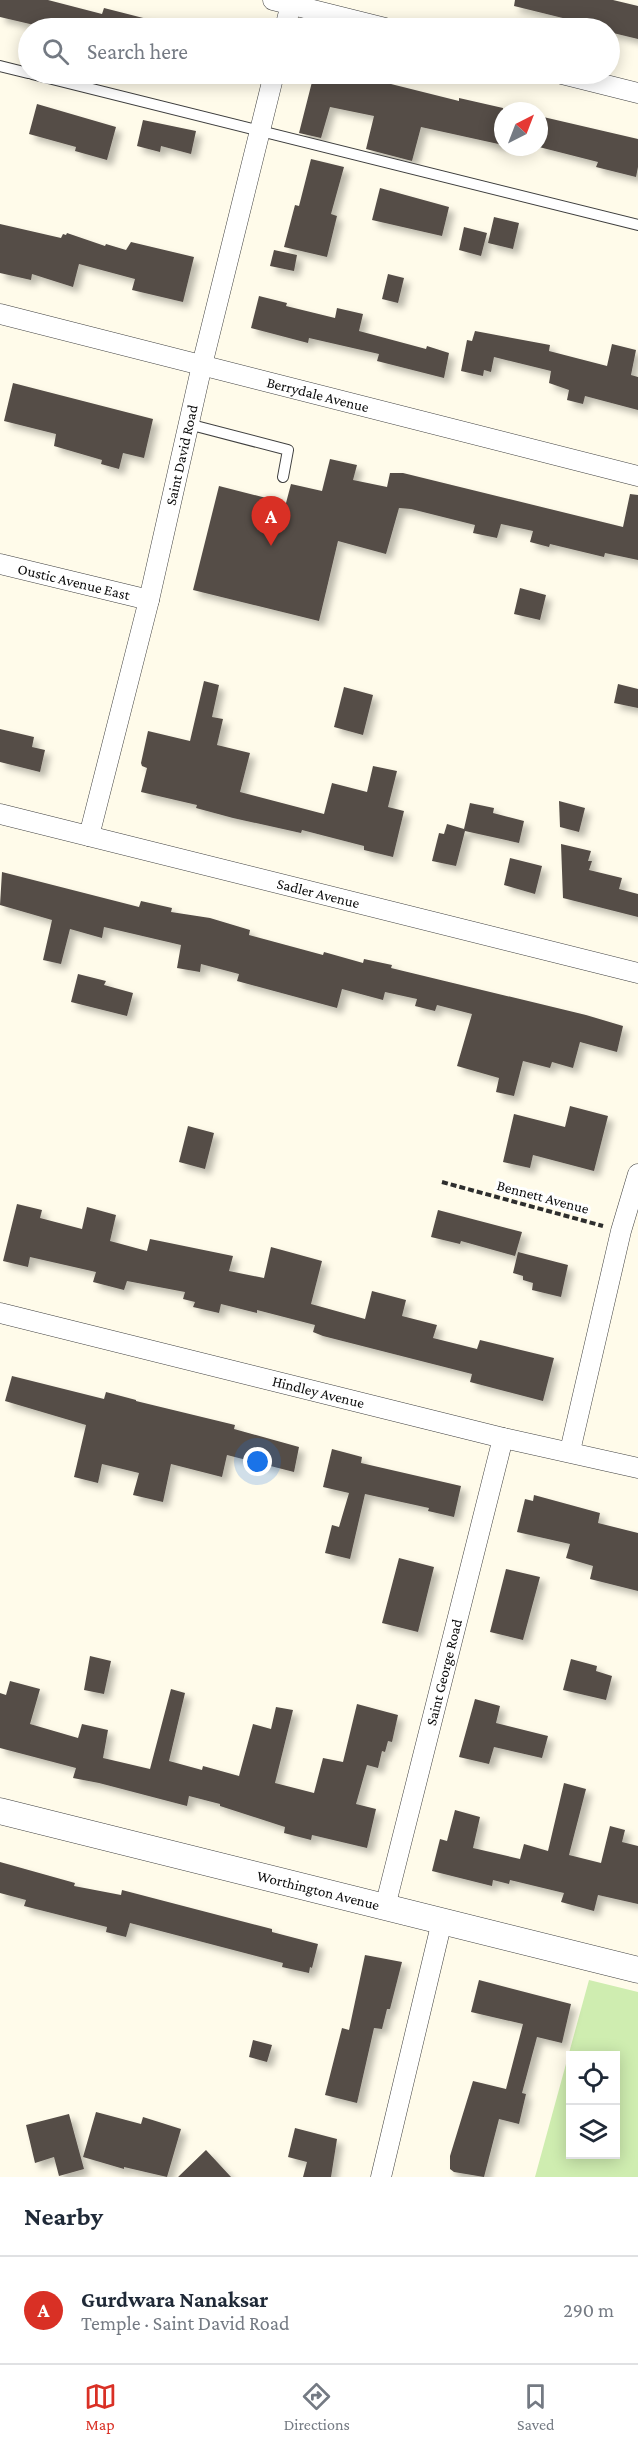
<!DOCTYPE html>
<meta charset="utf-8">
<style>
:root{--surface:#fff;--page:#f6f6f7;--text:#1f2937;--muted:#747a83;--line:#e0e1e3;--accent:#d93025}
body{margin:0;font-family:"Crimson Pro",serif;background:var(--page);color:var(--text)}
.controls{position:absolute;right:18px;bottom:18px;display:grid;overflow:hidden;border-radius:0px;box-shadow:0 3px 15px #0003}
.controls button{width:54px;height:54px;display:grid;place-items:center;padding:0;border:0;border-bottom:2px solid var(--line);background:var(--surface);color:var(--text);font:30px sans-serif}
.compass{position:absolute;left:494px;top:102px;width:54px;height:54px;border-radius:50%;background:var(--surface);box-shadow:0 3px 15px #0003;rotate:42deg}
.you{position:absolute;left:258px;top:1462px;width:21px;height:21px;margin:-15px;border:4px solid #fff;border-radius:50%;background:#1a73e8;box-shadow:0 0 0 9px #1a73e833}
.badge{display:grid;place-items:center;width:39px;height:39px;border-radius:50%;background:var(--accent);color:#fff;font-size:20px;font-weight:700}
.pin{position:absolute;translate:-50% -50px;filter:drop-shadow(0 2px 3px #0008)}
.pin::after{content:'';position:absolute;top:32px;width:21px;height:18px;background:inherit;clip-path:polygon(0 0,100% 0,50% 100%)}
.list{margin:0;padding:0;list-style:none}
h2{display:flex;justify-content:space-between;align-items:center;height:78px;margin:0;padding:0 24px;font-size:26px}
h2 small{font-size:20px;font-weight:400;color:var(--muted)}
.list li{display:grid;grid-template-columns:39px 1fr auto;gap:18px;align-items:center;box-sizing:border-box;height:108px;padding:0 24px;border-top:2px solid var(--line)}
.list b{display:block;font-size:22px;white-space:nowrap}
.list p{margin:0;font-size:20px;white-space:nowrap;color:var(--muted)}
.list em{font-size:20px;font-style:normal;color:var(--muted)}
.icon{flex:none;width:33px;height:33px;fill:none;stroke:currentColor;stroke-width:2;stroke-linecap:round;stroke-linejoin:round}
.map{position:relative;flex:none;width:638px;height:2177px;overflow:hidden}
.search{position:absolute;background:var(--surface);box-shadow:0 3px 15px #0003;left:18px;right:18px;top:18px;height:66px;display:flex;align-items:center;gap:15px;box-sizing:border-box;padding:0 21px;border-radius:33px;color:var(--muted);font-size:22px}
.sheet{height:186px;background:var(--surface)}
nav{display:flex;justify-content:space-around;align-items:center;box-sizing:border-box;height:84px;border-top:2px solid var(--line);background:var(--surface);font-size:16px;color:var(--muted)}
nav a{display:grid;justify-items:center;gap:3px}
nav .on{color:var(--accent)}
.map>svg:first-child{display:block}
</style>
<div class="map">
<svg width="638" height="2177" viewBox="0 0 638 2177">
<defs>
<filter id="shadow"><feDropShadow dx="5.5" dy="5.5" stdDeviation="3" flood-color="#0004"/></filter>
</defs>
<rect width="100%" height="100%" fill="#fffbea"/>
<!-- green -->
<path fill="#cfedb0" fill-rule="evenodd" d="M 589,1980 L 638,1992 L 638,2177 L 535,2177 ZM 570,2056 L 616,2056 L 616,2154 L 570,2154 Z"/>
<!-- building -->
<path fill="#554d47" filter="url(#shadow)" d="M 0,0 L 48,0 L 102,14 L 104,8 L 159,22 L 158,28 L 47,28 L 0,17 Z
M 515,0 L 613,0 L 638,6 L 638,39 L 609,32 L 609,28 L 594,28 L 578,25 L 579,22 L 514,6 Z
M 314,74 L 351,74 L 459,101 L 459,98 L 503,108 L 503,145 L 421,127 L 412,161 L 366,149 L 374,116 L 330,107 L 321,138 L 299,133 Z
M 37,104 L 116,127 L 107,160 L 75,151 L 76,147 L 29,134 Z
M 539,116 L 638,139 L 638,167 L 636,177 L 596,167 L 598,162 L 539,147 Z
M 143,120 L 196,131 L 191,154 L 161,146 L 160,152 L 137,146 Z
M 311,159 L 344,167 L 331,214 L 337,216 L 327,257 L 284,247 L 295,205 L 299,206 Z
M 380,188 L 449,207 L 442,236 L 372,220 Z
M 494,217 L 519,223 L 513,249 L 488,243 Z
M 0,224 L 61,238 L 63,234 L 66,235 L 67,233 L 105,246 L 106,244 L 126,250 L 131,242 L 194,257 L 183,302 L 132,290 L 135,279 L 79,264 L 73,287 L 32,274 L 31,280 L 0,273 Z
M 464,227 L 487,233 L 481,256 L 459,250 Z
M 274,250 L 297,255 L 294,271 L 270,266 Z
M 388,274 L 404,278 L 398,303 L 382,299 Z
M 259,296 L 287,303 L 286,306 L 335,318 L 337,308 L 363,314 L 359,331 L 426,349 L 427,346 L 449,353 L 444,378 L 377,361 L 379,354 L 309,338 L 308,343 L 251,328 Z
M 475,331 L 550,345 L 549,351 L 607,366 L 612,344 L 636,350 L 631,375 L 638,377 L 638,410 L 585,396 L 583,404 L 567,400 L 569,390 L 549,383 L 551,371 L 494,357 L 491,372 L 484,370 L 483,376 L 461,371 L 467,340 L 472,341 Z
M 13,383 L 153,419 L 144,458 L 123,453 L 119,469 L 101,464 L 102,460 L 54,446 L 56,434 L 4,421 Z
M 330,459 L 357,465 L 353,480 L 387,487 L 390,473 L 403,473 L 623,527 L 630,494 L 638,495 L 638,560 L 605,553 L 604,557 L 550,544 L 549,547 L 530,542 L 533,531 L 501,524 L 497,538 L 473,533 L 475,525 L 411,509 L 399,508 L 386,554 L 338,541 L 319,621 L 193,590 L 219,486 L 286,503 L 291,484 L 322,491 Z
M 520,588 L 546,595 L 540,620 L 514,614 Z
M 204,681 L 219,685 L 212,717 L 223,719 L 217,745 L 250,753 L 240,792 L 324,814 L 332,783 L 367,792 L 373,766 L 397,771 L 388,807 L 404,811 L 393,857 L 364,850 L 364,846 L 302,830 L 301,833 L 233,818 L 196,808 L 197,805 L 141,792 L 147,768 L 142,766 L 141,763 L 148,731 L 190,741 Z
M 618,684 L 638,689 L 638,708 L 614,703 Z
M 344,687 L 373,695 L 363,735 L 334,727 Z
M 0,729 L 34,737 L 32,747 L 45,750 L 40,772 L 0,762 Z
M 559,801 L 585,808 L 579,832 L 560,827 Z
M 470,803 L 494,808 L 493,813 L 524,821 L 519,843 L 465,831 L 456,866 L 432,861 L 439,833 L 444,834 L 447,824 L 464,829 Z
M 561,844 L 591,851 L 588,861 L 592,861 L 589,870 L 622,878 L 619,889 L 638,894 L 638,917 L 563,898 Z
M 510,858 L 542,866 L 535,894 L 504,885 Z
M 2,872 L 139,907 L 141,901 L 172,908 L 171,912 L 210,918 L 250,930 L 249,935 L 323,955 L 324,952 L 363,963 L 364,959 L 392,965 L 391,968 L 586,1015 L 623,1026 L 617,1052 L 580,1042 L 573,1068 L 552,1062 L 550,1068 L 523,1061 L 514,1096 L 496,1092 L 499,1078 L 457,1066 L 472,1014 L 437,1005 L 435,1011 L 415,1006 L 417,999 L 385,992 L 383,1000 L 342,989 L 337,1008 L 237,981 L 239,974 L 201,964 L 200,972 L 177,968 L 181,945 L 104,927 L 102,938 L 70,929 L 61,964 L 43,960 L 52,920 L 0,905 Z
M 78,974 L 106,981 L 104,985 L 133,993 L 127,1016 L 71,1002 Z
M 570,1106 L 608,1116 L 594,1171 L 533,1155 L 530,1168 L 503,1162 L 514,1114 L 565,1127 Z
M 188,1126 L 214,1133 L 205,1169 L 179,1162 Z
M 17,1204 L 42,1210 L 40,1218 L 82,1229 L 87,1207 L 116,1215 L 110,1241 L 147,1251 L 150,1239 L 233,1256 L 229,1271 L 264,1278 L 271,1247 L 322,1261 L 311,1304 L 365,1319 L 372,1291 L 406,1300 L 402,1316 L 437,1325 L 433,1338 L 477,1349 L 480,1340 L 554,1358 L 543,1401 L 470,1382 L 472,1374 L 323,1336 L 313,1332 L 315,1325 L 257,1310 L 257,1313 L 221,1304 L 219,1313 L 193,1307 L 195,1302 L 183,1299 L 185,1292 L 127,1281 L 124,1290 L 93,1282 L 96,1272 L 30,1257 L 28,1267 L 3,1261 Z
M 438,1210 L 522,1232 L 515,1256 L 461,1241 L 460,1244 L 431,1237 Z
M 518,1252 L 568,1265 L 561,1297 L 532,1290 L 533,1283 L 523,1280 L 523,1276 L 513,1273 Z
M 12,1376 L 104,1399 L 106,1392 L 136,1400 L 136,1401 L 235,1425 L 234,1429 L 299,1447 L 294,1472 L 227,1455 L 222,1477 L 171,1464 L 163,1502 L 133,1495 L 139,1473 L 102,1464 L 98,1483 L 74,1477 L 86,1425 L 5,1401 Z
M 332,1449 L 362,1457 L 361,1463 L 461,1486 L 454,1517 L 428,1511 L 429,1508 L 365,1494 L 350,1559 L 325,1553 L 332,1525 L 339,1527 L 349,1493 L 323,1487 Z
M 534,1495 L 600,1513 L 598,1523 L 638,1533 L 638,1591 L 590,1579 L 593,1566 L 566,1558 L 570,1544 L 517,1532 L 525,1499 L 533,1501 Z
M 399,1558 L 434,1567 L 418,1632 L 382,1623 Z
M 506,1569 L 540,1577 L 523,1640 L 490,1632 Z
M 90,1656 L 111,1661 L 104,1694 L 84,1690 Z
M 571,1659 L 597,1666 L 596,1671 L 612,1676 L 606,1700 L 563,1690 Z
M 10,1681 L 40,1689 L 30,1724 L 78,1738 L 82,1724 L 108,1730 L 103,1758 L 150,1769 L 171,1689 L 185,1693 L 169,1761 L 202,1770 L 203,1766 L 239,1776 L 253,1724 L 271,1729 L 276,1707 L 293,1710 L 275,1783 L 314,1793 L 323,1758 L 343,1762 L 357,1704 L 398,1715 L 392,1742 L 388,1741 L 385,1752 L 382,1751 L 378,1768 L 367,1765 L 356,1804 L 376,1809 L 367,1848 L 312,1835 L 311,1840 L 284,1833 L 285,1827 L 220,1806 L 220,1804 L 189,1796 L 187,1806 L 99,1783 L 73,1778 L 76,1768 L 0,1748 L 0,1693 L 6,1695 Z
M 475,1699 L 500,1706 L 496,1723 L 548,1736 L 542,1758 L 494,1747 L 489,1764 L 459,1757 Z
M 564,1783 L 586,1789 L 569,1855 L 601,1863 L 610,1826 L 625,1830 L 622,1842 L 638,1846 L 638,1904 L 598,1895 L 594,1911 L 561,1902 L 564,1893 L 510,1880 L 509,1884 L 493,1880 L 492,1886 L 432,1871 L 440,1839 L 447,1841 L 455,1810 L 480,1817 L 473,1848 L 520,1859 L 524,1844 L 548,1851 Z
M 0,1862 L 75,1883 L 74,1886 L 121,1895 L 122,1890 L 272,1929 L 272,1932 L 318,1944 L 312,1968 L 310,1967 L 309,1973 L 282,1967 L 283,1963 L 130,1923 L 126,1937 L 106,1932 L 107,1927 L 24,1906 L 26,1900 L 0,1893 Z
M 365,1955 L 402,1962 L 390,2009 L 387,2009 L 382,2029 L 374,2028 L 357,2103 L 325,2095 L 342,2028 L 349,2030 Z
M 479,1980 L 571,2004 L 562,2043 L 537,2037 L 522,2093 L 526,2094 L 519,2124 L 499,2119 L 484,2177 L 454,2172 L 450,2169 L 450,2156 L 473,2081 L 506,2089 L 523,2024 L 471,2012 Z
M 253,2040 L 272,2045 L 267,2062 L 249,2057 Z
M 96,2112 L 141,2124 L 143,2117 L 181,2129 L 167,2177 L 124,2167 L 124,2169 L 83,2157 Z
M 69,2114 L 84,2169 L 59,2176 L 54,2157 L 35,2163 L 26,2125 Z
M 295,2128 L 337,2139 L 331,2177 L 303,2177 L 307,2162 L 288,2157 Z
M 206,2150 L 231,2177 L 178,2177 Z"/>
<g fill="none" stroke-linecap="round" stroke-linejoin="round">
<!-- service casing -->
<g stroke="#3f3f3f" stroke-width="12">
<path id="service" d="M 0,66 L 28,73
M 32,74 L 638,225
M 188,424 L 288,450 L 283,477"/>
</g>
<!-- minor casing -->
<g stroke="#3f3f3f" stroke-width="21">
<g id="minor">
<path d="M 273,0 L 385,28"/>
<path d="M 285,28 L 292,0"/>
<path d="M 562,74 L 638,93"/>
<path id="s1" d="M 0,314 L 638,476"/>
<path id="s2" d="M 0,564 L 149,600"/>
<path id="s3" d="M 0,814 L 638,973"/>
<path id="s4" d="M 89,836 L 149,600 L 202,365 L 274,74"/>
<path id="s5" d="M 0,1313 L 503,1438 L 638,1468"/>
<path d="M 570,1451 L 621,1231 L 638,1174"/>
<path id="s6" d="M 385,1907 L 503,1438"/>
<path d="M 381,2177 L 442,1921"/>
</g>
</g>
<!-- tertiary casing -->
<g stroke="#3f3f3f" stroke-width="27">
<g id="tertiary">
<path id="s7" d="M 0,1811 L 638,1970"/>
</g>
</g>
<!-- path -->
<path stroke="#2e2e2e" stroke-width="4" stroke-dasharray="6 3" stroke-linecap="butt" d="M 442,1182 L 603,1226"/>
<!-- service -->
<use href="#service" stroke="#fff" stroke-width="10"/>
<!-- minor -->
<use href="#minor" stroke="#fff" stroke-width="20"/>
<!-- tertiary -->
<use href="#tertiary" stroke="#fff" stroke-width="26"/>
</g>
<g text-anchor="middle" stroke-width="6" stroke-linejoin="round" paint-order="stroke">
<!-- street labels -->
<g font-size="15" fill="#0c0c0c" stroke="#fff">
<text dy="5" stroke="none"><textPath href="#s1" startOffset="328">Berrydale Avenue</textPath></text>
<text dy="5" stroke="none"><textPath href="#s4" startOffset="392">Saint David Road</textPath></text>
<text dy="5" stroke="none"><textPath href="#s2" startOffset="76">Oustic Avenue East</textPath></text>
<text dy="5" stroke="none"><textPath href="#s3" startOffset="328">Sadler Avenue</textPath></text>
<text transform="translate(543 1197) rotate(15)" y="5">Bennett Avenue</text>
<text dy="5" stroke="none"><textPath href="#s5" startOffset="328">Hindley Avenue</textPath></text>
<text dy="5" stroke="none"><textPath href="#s6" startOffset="242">Saint George Road</textPath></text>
<text dy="5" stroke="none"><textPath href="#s7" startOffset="328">Worthington Avenue</textPath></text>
</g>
</g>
</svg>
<div class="controls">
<button><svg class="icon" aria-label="locate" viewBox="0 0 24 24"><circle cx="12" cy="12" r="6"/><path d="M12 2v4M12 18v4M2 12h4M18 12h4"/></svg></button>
<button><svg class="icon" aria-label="layers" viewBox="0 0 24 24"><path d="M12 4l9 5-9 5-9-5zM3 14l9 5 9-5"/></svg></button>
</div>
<svg class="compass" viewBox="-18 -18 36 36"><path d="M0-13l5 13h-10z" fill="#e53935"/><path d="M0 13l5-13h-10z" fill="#747a83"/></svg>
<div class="you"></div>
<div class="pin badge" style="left:271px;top:546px">A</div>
<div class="search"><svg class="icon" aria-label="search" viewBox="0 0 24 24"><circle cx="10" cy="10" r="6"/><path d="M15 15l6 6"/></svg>Search here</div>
</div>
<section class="sheet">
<h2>Nearby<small></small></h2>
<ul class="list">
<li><span class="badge">A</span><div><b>Gurdwara Nanaksar</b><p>Temple · Saint David Road</p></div><em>290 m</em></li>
</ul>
</section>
<nav>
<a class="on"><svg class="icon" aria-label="map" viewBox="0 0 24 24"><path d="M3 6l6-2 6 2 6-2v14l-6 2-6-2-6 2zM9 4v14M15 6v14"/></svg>Map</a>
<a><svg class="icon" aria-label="directions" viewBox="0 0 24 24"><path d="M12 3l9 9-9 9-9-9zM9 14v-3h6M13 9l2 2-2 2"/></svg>Directions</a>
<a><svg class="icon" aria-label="saved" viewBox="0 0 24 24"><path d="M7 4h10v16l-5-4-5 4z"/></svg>Saved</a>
</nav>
